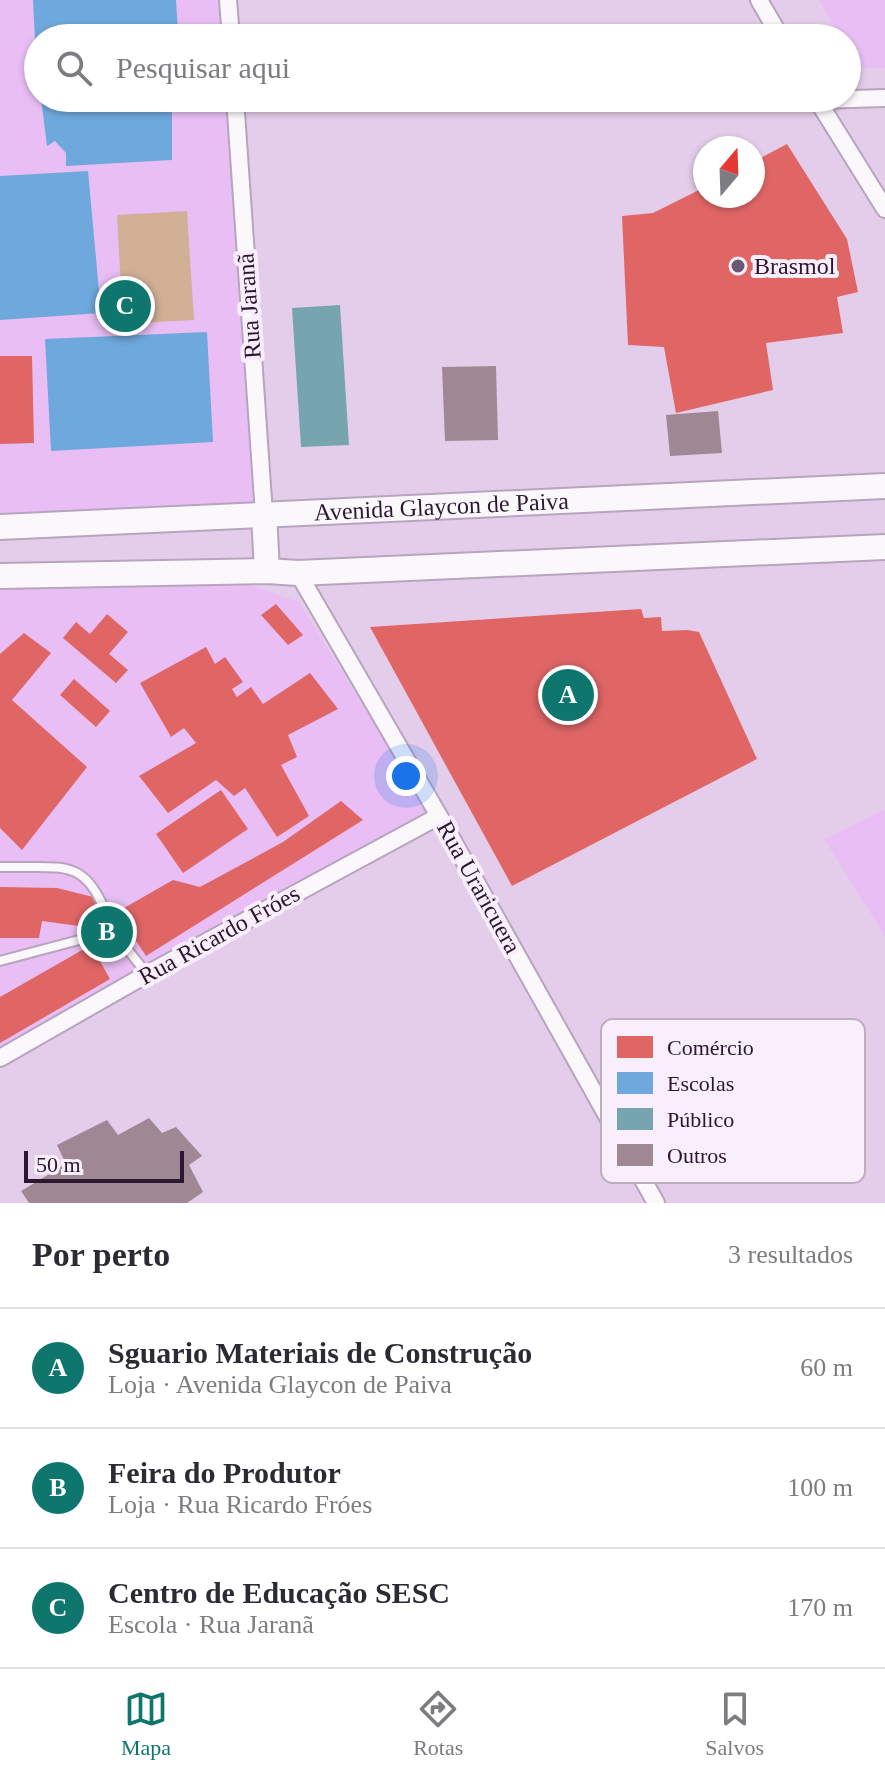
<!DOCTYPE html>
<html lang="pt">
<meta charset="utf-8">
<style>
:root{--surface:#fff;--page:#f7f7f7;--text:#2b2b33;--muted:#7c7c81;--line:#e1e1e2;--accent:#0f766e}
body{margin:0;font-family:"Times New Roman",serif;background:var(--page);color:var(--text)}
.compass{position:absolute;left:693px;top:136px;width:72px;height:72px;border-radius:50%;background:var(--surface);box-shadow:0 2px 6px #0004;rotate:19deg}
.scale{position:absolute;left:24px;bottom:20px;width:160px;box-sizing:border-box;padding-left:8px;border:4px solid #2c1731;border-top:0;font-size:22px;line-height:28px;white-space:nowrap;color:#2c1731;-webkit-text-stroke:6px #f9eefc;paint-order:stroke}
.you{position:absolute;left:406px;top:776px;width:28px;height:28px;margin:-20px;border:6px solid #fff;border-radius:50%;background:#1a73e8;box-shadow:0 0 0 12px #1a73e833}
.badge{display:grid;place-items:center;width:52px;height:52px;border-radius:50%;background:var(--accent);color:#fff;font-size:26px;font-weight:700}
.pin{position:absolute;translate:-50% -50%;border:4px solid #fff;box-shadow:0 2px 8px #0006}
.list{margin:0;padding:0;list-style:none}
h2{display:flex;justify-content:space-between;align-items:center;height:104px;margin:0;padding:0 32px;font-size:34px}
h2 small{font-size:26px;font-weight:400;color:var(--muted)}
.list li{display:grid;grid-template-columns:52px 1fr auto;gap:24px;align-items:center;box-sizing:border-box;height:120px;padding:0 32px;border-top:2px solid var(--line)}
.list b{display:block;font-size:30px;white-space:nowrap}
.list p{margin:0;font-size:26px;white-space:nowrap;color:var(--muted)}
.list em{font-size:26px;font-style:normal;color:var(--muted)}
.icon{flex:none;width:44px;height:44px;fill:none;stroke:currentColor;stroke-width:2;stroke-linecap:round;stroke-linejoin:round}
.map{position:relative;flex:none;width:885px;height:1203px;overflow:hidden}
.search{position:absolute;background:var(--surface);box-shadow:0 2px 6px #0004;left:24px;right:24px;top:24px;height:88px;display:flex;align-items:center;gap:20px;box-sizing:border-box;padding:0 28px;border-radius:44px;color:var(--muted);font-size:30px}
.sheet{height:464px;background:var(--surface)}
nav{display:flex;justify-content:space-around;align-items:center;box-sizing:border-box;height:112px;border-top:2px solid var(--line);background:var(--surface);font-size:22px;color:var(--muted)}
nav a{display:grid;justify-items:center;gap:4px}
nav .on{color:var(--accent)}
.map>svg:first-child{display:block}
</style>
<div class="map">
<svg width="885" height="1203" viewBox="0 0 885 1203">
<rect width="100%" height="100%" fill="#e4cdea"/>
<!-- built -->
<path fill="#e8bef4" d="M 0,0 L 230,0 L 233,38 L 38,38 L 38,98 L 236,98 L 262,514 L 0,527 Z
M 819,0 L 885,0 L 885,68 L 856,67 L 847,52 L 847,38 L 840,38 Z
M 223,576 L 299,602 L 429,812 L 0,1052 L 0,583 Z
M 885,810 L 885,936 L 824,839 Z"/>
<!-- green -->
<path fill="#d1b096" d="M 187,211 L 194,320 L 123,324 L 117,215 Z"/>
<!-- shops -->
<path fill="#e06666" d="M 787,144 L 847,239 L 858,292 L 837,297 L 843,333 L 766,343 L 773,390 L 676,413 L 664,347 L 628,345 L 622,216 L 653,213 L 705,187 L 705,196 L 753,196 L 753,162 Z
M 0,356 L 32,356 L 34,443 L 0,444 Z
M 276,604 L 303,635 L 288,645 L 261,615 Z
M 641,609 L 644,618 L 661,617 L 662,631 L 687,630 L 699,632 L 757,759 L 512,886 L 370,627 Z
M 107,614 L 128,632 L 109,654 L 128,670 L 116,683 L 63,638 L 76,622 L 90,634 Z
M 24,633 L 51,653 L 12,700 L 87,767 L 22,850 L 0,828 L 0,654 Z
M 206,647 L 215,664 L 225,657 L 243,682 L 232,689 L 237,697 L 251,687 L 263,704 L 310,673 L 338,709 L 288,735 L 297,757 L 281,765 L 309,816 L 277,837 L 245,788 L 234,796 L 216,780 L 168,813 L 139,776 L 196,743 L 184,728 L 171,737 L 140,683 Z
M 74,679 L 110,711 L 96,727 L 60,695 Z
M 221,790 L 248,829 L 183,873 L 156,834 Z
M 341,801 L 363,820 L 146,956 L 117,912 L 173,880 L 200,887 L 283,842 Z
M 0,887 L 57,888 L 97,898 L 93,928 L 42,921 L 39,938 L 0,938 Z
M 91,945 L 110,979 L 0,1043 L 0,997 Z"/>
<!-- schools -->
<path fill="#6fa8dc" d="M 33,0 L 176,0 L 178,32 L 35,40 Z
M 41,98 L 172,98 L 172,160 L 66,166 L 66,153 L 55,141 L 47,146 Z
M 88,171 L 101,313 L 0,320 L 0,176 Z
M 207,332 L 213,442 L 51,451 L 45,339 Z"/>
<!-- public -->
<path fill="#76a5af" d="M 340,305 L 349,445 L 301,447 L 292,308 Z"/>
<!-- building -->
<path fill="#a08794" d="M 496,366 L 498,440 L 445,441 L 442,367 Z
M 718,411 L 722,453 L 670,456 L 666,415 Z
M 149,1118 L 162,1133 L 176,1127 L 202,1156 L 189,1165 L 203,1192 L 187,1203 L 29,1203 L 21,1191 L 66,1164 L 57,1145 L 107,1120 L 118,1135 Z"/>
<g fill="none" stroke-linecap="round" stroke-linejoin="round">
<!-- service casing -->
<g stroke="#b7a4bd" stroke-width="12">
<path id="service" d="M 0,867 C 72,868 86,856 113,931
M 0,961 L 113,931 L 147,974"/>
</g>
<!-- minor casing -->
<g stroke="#b7a4bd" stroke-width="20">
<path id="minor" d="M 228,0 L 231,38
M 759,0 L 781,38
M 235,98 L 264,514
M 816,98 L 885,209
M 818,100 L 885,98
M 298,573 L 439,816 L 656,1203
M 0,1058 L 147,974 L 439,816"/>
</g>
<!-- secondary casing -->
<g stroke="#b7a4bd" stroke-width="28">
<g id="secondary">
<path d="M 264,514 L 267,571"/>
<path id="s1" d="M 0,527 L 885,486"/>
<path d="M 0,576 L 267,571 L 298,573 L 885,547"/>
</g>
</g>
<!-- service -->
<use href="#service" stroke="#fbf8fc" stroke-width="8"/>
<!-- minor -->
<use href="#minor" stroke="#fbf8fc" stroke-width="16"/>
<!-- secondary -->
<use href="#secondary" stroke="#fbf8fc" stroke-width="24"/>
</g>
<!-- markers -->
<circle fill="#6c5772" stroke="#f9eefc" stroke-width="3" cx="738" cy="266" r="8"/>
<g text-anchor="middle" stroke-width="8" stroke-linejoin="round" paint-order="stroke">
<!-- poi labels -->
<g font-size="24" fill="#2c1731" stroke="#f9eefc" text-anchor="start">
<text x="754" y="274">Brasmol</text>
</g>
<!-- street labels -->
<g font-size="24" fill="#2c1731" stroke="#f9eefc">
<text transform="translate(249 306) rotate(-94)" y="8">Rua Jaranã</text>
<text dy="8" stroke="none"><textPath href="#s1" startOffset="442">Avenida Glaycon de Paiva</textPath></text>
<text transform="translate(479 887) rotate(61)" y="8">Rua Uraricuera</text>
<text transform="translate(219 935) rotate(-29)" y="8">Rua Ricardo Fróes</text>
</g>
</g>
<!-- legend -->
<rect x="601" y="1019" width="264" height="164" rx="12" fill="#f9eefc" stroke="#bcaebf" stroke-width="2"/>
<rect x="617" y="1036" width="36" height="22" fill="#e06666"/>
<rect x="617" y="1072" width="36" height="22" fill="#6fa8dc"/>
<rect x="617" y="1108" width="36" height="22" fill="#76a5af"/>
<rect x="617" y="1144" width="36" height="22" fill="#a08794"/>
<g font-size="22" fill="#2c1731">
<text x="667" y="1055">Comércio</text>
<text x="667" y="1091">Escolas</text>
<text x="667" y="1127">Público</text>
<text x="667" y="1163">Outros</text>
</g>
</svg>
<svg class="compass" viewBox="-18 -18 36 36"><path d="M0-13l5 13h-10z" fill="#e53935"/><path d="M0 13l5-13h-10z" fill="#7c7c81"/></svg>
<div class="scale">50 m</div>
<div class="you"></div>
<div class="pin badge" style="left:568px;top:695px">A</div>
<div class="pin badge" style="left:107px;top:932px">B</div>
<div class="pin badge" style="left:125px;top:306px">C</div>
<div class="search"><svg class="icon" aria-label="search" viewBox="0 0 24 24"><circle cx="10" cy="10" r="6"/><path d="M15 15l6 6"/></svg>Pesquisar aqui</div>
</div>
<section class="sheet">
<h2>Por perto<small>3 resultados</small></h2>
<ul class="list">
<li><span class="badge">A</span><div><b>Sguario Materiais de Construção</b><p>Loja · Avenida Glaycon de Paiva</p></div><em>60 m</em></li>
<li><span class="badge">B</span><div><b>Feira do Produtor</b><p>Loja · Rua Ricardo Fróes</p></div><em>100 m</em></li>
<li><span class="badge">C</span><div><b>Centro de Educação SESC</b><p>Escola · Rua Jaranã</p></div><em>170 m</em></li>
</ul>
</section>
<nav>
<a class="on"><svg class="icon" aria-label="map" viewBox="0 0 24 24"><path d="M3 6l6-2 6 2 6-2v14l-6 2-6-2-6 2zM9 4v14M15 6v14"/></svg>Mapa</a>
<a><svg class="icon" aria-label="directions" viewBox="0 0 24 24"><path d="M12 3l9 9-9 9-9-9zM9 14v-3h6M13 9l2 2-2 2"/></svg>Rotas</a>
<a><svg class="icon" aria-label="saved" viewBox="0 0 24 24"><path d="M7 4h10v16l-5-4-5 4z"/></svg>Salvos</a>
</nav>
